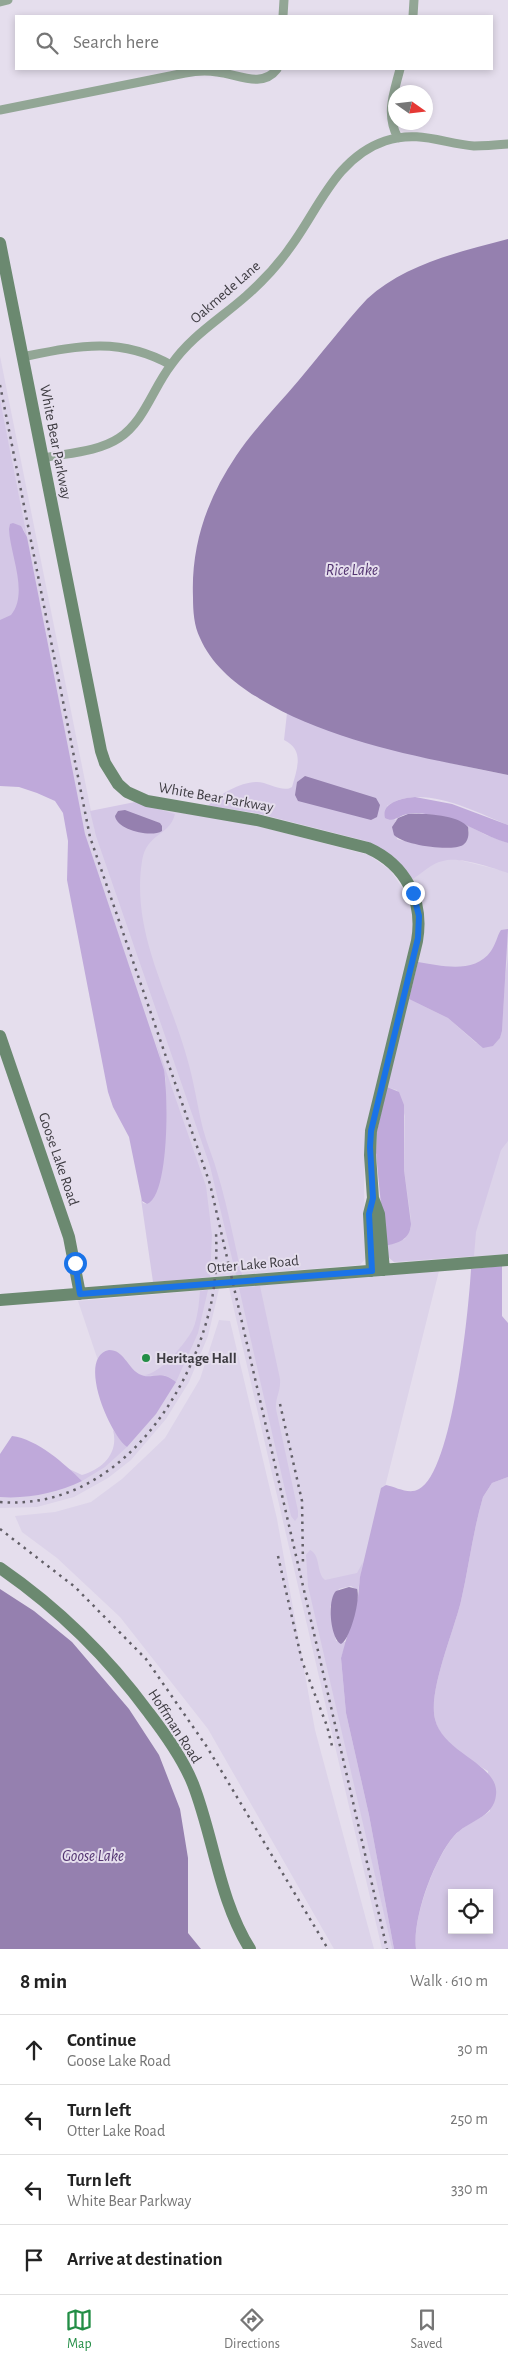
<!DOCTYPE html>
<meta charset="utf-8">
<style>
:root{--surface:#fff;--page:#f2f2f2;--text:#222;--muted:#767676;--line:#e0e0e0;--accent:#238e46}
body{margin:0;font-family:"Alegreya Sans",sans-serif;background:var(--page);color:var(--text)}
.controls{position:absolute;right:15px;bottom:15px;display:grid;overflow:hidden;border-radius:0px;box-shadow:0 2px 8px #0003}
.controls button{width:45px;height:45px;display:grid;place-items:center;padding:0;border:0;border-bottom:1px solid var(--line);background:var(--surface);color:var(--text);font:25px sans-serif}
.compass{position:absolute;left:388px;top:85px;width:45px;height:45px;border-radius:50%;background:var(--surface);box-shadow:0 2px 8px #0003;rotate:104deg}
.stop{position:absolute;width:15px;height:15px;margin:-11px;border:4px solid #1a73e8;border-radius:50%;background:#fff}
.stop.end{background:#1a73e8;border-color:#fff;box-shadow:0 1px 5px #0008}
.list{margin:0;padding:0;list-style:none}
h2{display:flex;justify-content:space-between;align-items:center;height:65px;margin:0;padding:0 20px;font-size:21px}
h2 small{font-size:16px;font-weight:400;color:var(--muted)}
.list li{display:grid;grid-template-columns:32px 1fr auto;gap:15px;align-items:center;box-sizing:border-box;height:70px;padding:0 20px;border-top:1px solid var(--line)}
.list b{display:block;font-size:19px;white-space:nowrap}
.list p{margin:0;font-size:16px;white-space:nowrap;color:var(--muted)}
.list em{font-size:16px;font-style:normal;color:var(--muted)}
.icon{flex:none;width:28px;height:28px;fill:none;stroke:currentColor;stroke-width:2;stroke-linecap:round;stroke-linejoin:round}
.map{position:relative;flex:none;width:508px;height:1949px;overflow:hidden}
.search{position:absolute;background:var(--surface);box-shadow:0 2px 8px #0003;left:15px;right:15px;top:15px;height:55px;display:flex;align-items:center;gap:12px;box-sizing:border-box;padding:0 18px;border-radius:0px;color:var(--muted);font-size:19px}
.sheet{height:345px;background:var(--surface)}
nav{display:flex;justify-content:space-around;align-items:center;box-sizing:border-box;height:70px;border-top:1px solid var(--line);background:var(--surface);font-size:14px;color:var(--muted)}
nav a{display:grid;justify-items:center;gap:2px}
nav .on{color:var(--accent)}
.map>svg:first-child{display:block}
</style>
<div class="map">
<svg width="508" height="1949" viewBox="0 0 508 1949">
<rect width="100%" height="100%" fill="#e5deed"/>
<!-- built -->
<path fill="#dcd3e9" d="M 0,356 L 95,831 L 150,808 L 246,823 L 369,855 L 390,870 L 408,896 L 413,919 L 412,937 L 366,1127 L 364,1188 L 366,1258 L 360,1265 L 210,1277 L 84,831 L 0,410 Z
M 443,856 L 508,872 L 508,1254 L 399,1262 L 390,1259 L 384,1235 L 376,1153 L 380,1116 L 424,935 L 423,906 L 411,876 Z
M 439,1271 L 363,1575 L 310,1588 L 392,1949 L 382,1949 L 229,1288 Z
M 219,1289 L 208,1336 L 189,1382 L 166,1419 L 131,1460 L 108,1478 L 74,1497 L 37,1507 L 0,1508 L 0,1496 L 85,1478 L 127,1447 L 78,1301 Z
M 219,1320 L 230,1321 L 277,1519 L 315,1730 L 374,1949 L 334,1949 L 208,1729 L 120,1617 L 57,1558 L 22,1532 L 15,1516 L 55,1512 L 91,1502 L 122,1479 L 165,1438 L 200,1379 Z"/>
<!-- green -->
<path fill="#d4c7e6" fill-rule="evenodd" d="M 0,400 L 27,537 L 23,528 L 40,664 L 0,654 Z
M 287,713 C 358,743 432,760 508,775 L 508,825 C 476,812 420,782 387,806 L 395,820 L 398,818 L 395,822 L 397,839 L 400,840 L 434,847 L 467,841 L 469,830 L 464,823 L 486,835 L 508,843 L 508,873 C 492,868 459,856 443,861 C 432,863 422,873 413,879 L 394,857 L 366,841 L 256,813 L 208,806 C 220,794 240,782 257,782 C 268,782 283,793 292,787 C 297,769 305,750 284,740 Z
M 135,802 L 175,814 C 169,837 147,832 142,861 C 131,932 169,993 187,1058 C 194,1081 197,1105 203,1129 C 207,1144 214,1160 218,1175 C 228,1208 234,1242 242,1275 L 236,1275 L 210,1166 L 96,836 L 90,811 Z
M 508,957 L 508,1141 L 501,1150 L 476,1232 L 474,1256 L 394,1262 L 388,1257 L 385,1246 L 405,1239 L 411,1228 L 411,1219 L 404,1170 L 405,1116 L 397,1090 L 387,1087 L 409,999 L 448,1018 L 476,1043 L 493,1046 L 500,1038 L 502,1031 L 505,979 Z
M 156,1042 L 206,1186 L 212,1235 L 210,1277 L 153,1282 L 141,1199 L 143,1203 L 147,1204 L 163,1162 L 166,1124 L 166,1080 Z
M 260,1286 L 280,1379 C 281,1391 275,1398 276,1409 L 298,1511 L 298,1517 L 295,1521 L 291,1516 L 239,1288 Z
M 208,1290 L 198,1333 L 176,1382 C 162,1370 157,1378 142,1375 C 158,1377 186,1343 193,1329 C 198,1317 199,1303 200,1291 Z
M 113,1430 L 127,1447 L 105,1467 L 82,1481 L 67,1468 L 82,1475 C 103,1469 119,1453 113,1430 Z
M 508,1477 L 508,1949 L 416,1949 C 412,1919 435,1857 455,1835 C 465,1824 479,1820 490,1811 L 488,1771 C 468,1759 440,1743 435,1719 C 428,1691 454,1631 461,1601 C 469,1566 473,1531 483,1497 L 492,1483 ZM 452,1893 L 489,1893 L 489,1930 L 452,1930 Z
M 310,1550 C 321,1555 316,1573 325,1580 L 357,1573 L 363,1562 L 358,1591 L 351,1586 L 339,1589 L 330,1607 L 336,1641 L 345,1642 L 347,1640 L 341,1658 L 346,1713 L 369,1815 L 394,1949 L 392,1949 L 308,1586 L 306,1555 Z"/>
<!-- forest -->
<path fill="#bfa9da" d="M 13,523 L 21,526 L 27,537 L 85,834 L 164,1070 C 168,1092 170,1195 147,1204 L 142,1201 L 129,1137 L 113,1107 L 108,1092 L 67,880 L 68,841 L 63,813 L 55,801 L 37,793 L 19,787 L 0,786 L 0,620 L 11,615 C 29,593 10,555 9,529 L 10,524 Z
M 415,797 L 452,804 L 508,825 L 508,843 C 483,836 464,820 438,816 C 429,814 417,812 407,814 C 398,816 394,823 385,818 C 381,802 403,798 415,797 Z
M 508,929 L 502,1031 L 500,1038 L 493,1046 L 483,1048 L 448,1018 L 409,999 L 418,962 C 442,966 475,974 491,951 C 496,944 497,936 501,930 Z
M 387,1087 L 399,1092 L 404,1105 L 404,1170 L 411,1224 C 410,1240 398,1243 385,1246 L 376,1153 L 377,1131 Z
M 502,1266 L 502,1316 L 508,1323 L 508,1477 L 492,1483 L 483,1497 C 473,1531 469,1566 461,1601 C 454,1631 428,1691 435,1719 C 443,1754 500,1764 496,1795 C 494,1818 467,1821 454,1836 C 434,1859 412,1919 416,1949 L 394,1949 L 369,1815 L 346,1713 L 341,1658 L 358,1597 L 360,1577 L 381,1488 L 386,1485 C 396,1487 409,1495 419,1489 C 453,1472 469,1307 471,1269 Z
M 109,1350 C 124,1350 127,1367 139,1374 C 152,1381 159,1368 176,1382 L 156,1414 L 127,1447 C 110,1435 76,1357 109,1350 Z
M 12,1436 C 37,1439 65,1464 82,1481 C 57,1493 28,1499 0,1497 L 0,1454 Z"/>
<!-- water -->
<path fill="#9580af" d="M 508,239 L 508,775 C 425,758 333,743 260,699 C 236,685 211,664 200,638 C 194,626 193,611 193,597 C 191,545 207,499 236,456 C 254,429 278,405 299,380 C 322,353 343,325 367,299 C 405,264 459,252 508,239 Z
M 305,776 L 376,798 L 380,805 L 377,817 L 371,820 L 298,801 L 295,795 L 297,782 Z
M 125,810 L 160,823 L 162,826 L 162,831 C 151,838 117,830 115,816 L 118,811 Z
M 408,814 C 423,813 459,815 468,827 C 469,833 469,841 463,845 C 451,852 403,845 394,835 L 392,827 L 398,818 Z
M 349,1587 L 357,1589 C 361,1599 350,1640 341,1644 C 330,1638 327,1600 336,1591 Z
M 0,1589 L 34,1611 L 72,1642 L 129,1709 L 159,1755 L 180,1809 L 188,1858 L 188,1933 L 201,1949 L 0,1949 Z"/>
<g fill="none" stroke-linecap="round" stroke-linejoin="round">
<!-- street -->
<path stroke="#92a695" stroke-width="9" d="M 0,2 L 8,0
M 283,16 L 284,0
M 413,16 L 414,0
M 0,110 L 185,73 C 195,71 206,70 217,72 C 237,74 262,89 277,69
M 398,138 C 385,114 394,93 400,69
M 22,357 C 77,346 119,336 171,365
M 43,458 C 67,453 98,452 119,438 C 144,422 153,388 171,365 C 191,336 220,319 246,296 C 262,282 277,266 289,249 C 318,211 335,158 385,141 C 418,130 442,143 474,146 C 485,146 497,145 508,144"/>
<!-- secondary -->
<path stroke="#6b8970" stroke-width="12" d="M 0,243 L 101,751 L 105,763 L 118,784 L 127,792 L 147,801 L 257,820 L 368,848 C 406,865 424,901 417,941 L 371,1131 L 370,1155 L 373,1198 L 379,1214 L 384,1270
M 0,1036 L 69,1237 L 80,1294
M 372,1271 L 369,1214 L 373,1198
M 0,1300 L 508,1260
M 0,1568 C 58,1608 107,1656 149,1713 C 166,1735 183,1759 193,1784 C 214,1838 219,1900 250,1949"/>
<!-- rail -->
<path stroke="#625f67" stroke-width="2.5" stroke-dasharray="2.5 5" stroke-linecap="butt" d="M 0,385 L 90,837 L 210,1184 L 387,1949
M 280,1404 L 302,1501 L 303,1565
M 0,1502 C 112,1511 189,1402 211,1304 C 216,1280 217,1256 216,1232
M 0,1529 L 75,1587 L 146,1659 L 207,1747 L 328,1949
M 278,1556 L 302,1661 L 327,1726 L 333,1750"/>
</g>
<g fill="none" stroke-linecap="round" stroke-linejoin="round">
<!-- route -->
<path stroke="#1a73e8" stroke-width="6" d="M 75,1263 L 80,1294 L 372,1271 L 369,1214 L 373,1198 L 370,1147 L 371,1131 L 418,938 L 419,916 L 413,893"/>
</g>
<!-- markers -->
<circle fill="#238e46" stroke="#e5deed" stroke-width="2" cx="146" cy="1358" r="5"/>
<g text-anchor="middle" stroke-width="4" stroke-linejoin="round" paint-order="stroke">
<!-- street labels -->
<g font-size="15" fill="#3d3b41" stroke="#e5deed">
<text transform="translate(225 292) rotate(-41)" y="5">Oakmede Lane</text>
<text transform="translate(56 442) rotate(79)" y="5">White Bear Parkway</text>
<text transform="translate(216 797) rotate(10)" y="5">White Bear Parkway</text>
<text transform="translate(59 1159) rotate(71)" y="5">Goose Lake Road</text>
<text transform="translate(253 1264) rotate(-5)" y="5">Otter Lake Road</text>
<text transform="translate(175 1726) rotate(57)" y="5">Hoffman Road</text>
</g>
<!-- poi labels -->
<g font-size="15" font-weight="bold" fill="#3d3b41" stroke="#e5deed" text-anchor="start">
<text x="156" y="1363">Heritage Hall</text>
</g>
<!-- water labels -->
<g font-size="16" font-style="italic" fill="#523370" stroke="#e5deed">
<text x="352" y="575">Rice Lake</text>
<text x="93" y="1861">Goose Lake</text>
</g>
</g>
</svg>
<div class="controls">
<button><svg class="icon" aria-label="locate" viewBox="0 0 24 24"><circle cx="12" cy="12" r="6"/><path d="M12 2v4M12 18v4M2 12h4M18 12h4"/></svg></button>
</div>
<svg class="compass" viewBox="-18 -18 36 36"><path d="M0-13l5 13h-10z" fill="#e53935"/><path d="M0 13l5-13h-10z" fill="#767676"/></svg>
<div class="stop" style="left:75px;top:1263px"></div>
<div class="stop end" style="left:413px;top:893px"></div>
<div class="search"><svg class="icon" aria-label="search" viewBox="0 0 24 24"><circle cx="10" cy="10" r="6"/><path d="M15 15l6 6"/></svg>Search here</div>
</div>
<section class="sheet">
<h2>8 min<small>Walk · 610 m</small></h2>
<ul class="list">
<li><svg class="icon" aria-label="ahead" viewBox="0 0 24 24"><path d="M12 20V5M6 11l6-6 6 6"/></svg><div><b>Continue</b><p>Goose Lake Road</p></div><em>30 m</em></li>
<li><svg class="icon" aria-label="left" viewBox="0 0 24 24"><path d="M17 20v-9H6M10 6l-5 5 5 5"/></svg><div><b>Turn left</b><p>Otter Lake Road</p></div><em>250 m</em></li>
<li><svg class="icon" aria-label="left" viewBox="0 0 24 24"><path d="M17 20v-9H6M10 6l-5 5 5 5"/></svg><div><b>Turn left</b><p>White Bear Parkway</p></div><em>330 m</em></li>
<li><svg class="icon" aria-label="arrive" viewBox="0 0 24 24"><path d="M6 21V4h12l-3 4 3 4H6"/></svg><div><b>Arrive at destination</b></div></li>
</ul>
</section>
<nav>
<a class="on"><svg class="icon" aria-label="map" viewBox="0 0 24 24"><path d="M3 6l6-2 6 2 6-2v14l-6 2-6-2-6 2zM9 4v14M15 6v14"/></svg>Map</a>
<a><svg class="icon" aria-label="directions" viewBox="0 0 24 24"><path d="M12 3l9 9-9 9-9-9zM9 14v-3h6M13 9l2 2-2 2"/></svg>Directions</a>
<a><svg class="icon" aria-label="saved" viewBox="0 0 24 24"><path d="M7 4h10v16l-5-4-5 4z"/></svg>Saved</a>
</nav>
